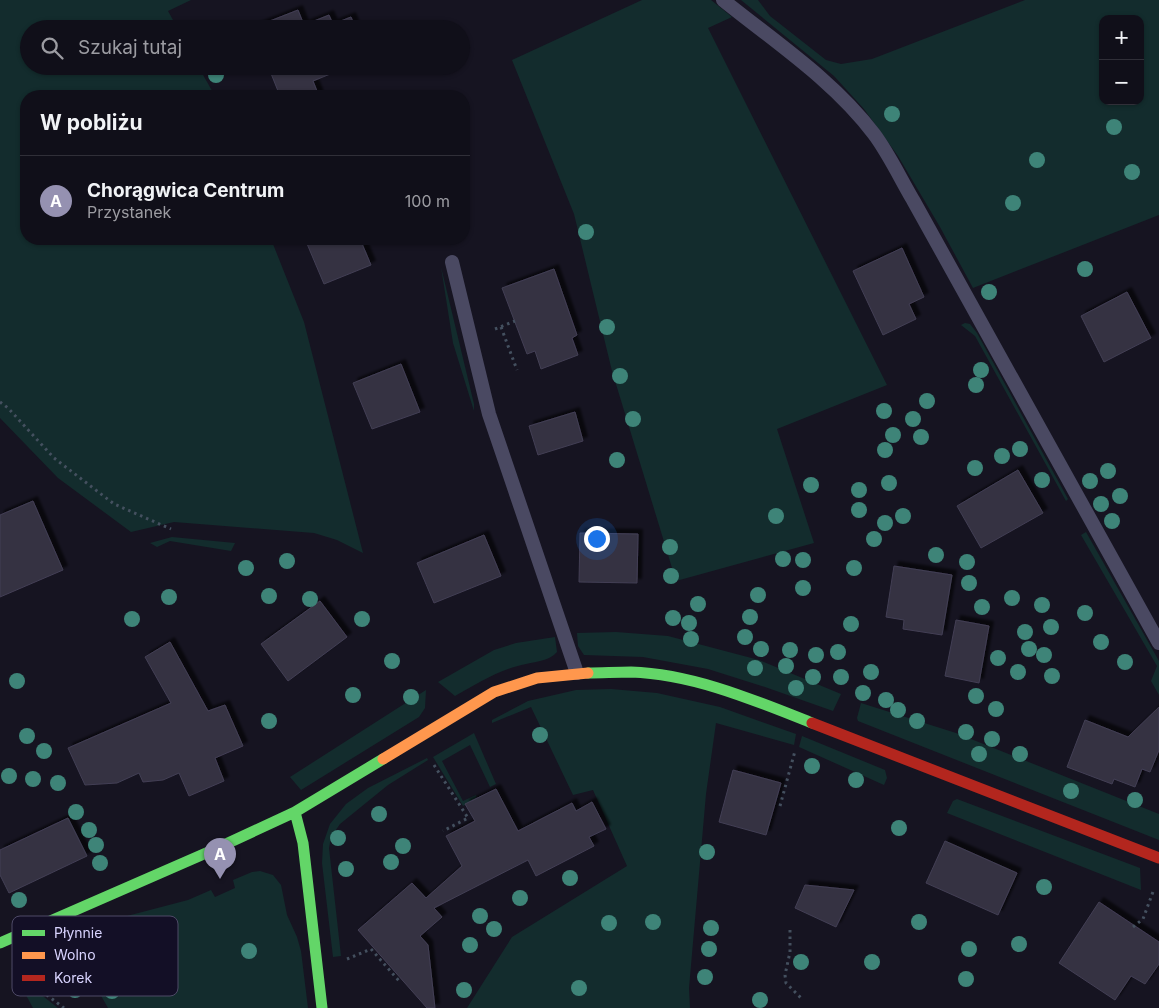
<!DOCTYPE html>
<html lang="pl">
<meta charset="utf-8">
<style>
:root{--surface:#100f19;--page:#191822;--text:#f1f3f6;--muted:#9c9ca2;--line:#302f38;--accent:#9591b1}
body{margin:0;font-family:Inter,sans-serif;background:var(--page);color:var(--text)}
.controls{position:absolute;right:15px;top:15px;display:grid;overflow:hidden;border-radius:10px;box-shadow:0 1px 4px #0004}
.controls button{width:45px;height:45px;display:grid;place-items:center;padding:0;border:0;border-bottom:1px solid var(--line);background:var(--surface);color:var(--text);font:25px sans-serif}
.you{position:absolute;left:596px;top:538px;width:18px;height:18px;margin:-12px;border:4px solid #fff;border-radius:50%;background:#1a73e8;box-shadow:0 0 0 8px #1a73e833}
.badge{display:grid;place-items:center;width:32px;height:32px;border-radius:50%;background:var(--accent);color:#fff;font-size:16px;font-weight:700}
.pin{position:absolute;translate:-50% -41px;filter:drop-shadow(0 1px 2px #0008)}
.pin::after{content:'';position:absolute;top:26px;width:18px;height:15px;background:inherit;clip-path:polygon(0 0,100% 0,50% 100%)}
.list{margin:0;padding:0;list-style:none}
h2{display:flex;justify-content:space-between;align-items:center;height:65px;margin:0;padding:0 20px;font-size:21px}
h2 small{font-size:16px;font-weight:400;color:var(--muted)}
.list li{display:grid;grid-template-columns:32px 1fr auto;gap:15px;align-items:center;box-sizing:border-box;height:90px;padding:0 20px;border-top:1px solid var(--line)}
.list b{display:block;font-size:19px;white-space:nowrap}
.list p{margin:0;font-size:16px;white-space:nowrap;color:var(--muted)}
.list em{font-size:16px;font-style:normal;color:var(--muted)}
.icon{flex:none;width:28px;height:28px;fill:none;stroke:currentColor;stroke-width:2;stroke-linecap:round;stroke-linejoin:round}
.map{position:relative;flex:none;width:1159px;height:1008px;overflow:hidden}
.search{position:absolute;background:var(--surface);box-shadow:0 1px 4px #0004;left:20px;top:20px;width:450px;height:55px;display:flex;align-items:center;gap:12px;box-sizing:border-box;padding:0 18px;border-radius:28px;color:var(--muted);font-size:19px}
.panel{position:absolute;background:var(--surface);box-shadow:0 1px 4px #0004;left:20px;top:90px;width:450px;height:155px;border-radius:20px}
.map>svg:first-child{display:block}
</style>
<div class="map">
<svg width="1159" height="1008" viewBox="0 0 1159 1008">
<defs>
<filter id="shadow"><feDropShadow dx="4.5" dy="-4.5" stdDeviation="1" flood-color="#0009"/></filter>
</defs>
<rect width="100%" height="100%" fill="#161421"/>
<!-- green -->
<path fill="#132c2d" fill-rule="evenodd" d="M 0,0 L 191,0 L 168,11 L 178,29 L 29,29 L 29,66 L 198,66 L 215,96 L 26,96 L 26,239 L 271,239 L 304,322 L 363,553 L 337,540 L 314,533 L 174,522 L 131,532 L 58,478 L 0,418 Z
M 642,0 L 711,0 L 732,17 L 708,28 L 887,385 L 777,429 L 814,543 L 676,581 L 612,371 L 574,214 L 512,60 Z
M 741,0 L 758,0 L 770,16 L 826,60 L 841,64 L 872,59 L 1025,0 L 1159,0 L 1159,215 L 973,288 L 940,227 L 898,156 L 864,109 L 834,76 ZM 1103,19 L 1140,19 L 1140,101 L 1103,101 Z
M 441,267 L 474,404 L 474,411 L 453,343 Z
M 965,323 L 970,324 L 977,333 L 1068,499 L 1066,501 L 975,336 L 961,325 Z
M 1086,532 L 1159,661 L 1159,695 L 1151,681 L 1157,666 L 1081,535 Z
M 172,537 L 235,543 L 231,551 L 170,541 L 157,547 L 150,543 Z
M 616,632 L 668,636 L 759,660 L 841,694 L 833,711 L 765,687 L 708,669 L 643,657 L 584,655 L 578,646 L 577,633 Z
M 555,637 L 557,652 C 549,661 538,661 526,664 C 500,669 477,684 455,696 L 438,682 L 494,650 L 516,643 Z
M 611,689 L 657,693 L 720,707 L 796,734 L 794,745 L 716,723 L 706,794 L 689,988 L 690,1008 L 467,1008 L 512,937 L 627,866 L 593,790 L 573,795 L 531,707 L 492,723 L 492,720 L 528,701 L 576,690 Z
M 426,690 L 425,708 L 419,717 L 301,790 L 290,777 Z
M 861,703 L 956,733 L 1159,814 L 1159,840 L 858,721 L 857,718 Z
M 474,733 L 496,784 L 490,787 L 470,745 L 442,761 L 463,801 L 476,795 L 477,798 L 463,806 L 433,757 Z
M 802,736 L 885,770 L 887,778 L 884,785 L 799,747 Z
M 427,758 L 428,760 L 388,785 L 340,824 L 331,837 L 329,848 L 341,956 L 333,957 L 322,863 L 323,844 L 330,824 L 346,804 L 368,788 Z
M 957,799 L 1140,868 L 1141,890 L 947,813 L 953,801 Z
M 260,871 L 273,875 L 281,885 L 287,915 L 297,937 L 301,951 L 308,1008 L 108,1008 L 72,944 L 11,969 L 14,965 L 127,916 L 188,900 L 211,890 L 215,897 L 235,888 L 233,880 L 252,872 Z
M 25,982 L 58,1008 L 33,1008 L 20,984 Z"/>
<!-- building -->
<path fill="#343243" stroke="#433f54" filter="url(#shadow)" d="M 298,10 L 304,25 L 329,15 L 333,24 L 351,17 L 356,29 L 252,28 Z
M 268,66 L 350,66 L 313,81 L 319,96 L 280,96 Z
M 305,239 L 360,239 L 371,265 L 324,284 Z
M 902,248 L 924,297 L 909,304 L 916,319 L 883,335 L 853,271 Z
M 554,269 L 577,335 L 572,338 L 578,355 L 541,369 L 535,351 L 527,354 L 502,288 Z
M 1127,292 L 1151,338 L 1104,362 L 1081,316 Z
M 401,364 L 420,412 L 372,429 L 353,383 Z
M 575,412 L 583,441 L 538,455 L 529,426 Z
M 1018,470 L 1043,513 L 981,548 L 957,506 Z
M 33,501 L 63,570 L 0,597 L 0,515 Z
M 580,533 L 638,534 L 637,583 L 579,582 Z
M 484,535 L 501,576 L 434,603 L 417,563 Z
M 894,566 L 952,575 L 942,635 L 903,629 L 904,620 L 886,617 Z
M 320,601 L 347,637 L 288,681 L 261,644 Z
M 956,620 L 989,626 L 979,683 L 945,676 Z
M 170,642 L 208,711 L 225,705 L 243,746 L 215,758 L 224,781 L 189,796 L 179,773 L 163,780 L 143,782 L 139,773 L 117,783 L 85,785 L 68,748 L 171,703 L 145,657 Z
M 1159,707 L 1159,750 L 1150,772 L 1142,769 L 1135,787 L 1114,779 L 1112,784 L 1067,767 L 1085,720 L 1128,737 Z
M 733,770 L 781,783 L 766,835 L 719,822 Z
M 496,789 L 518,831 L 572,803 L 576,811 L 592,802 L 606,829 L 589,837 L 594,846 L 536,876 L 528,860 L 434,908 L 442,917 L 420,936 L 428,945 L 435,1008 L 427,1008 L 358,930 L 412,883 L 426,898 L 462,866 L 446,836 L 475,821 L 465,804 Z
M 68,818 L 87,856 L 9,893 L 0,875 L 0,850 Z
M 945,841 L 1017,873 L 998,915 L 926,883 Z
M 805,885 L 854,890 L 836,927 L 795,908 Z
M 1099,902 L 1159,942 L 1159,964 L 1145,984 L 1131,976 L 1115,1000 L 1059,963 Z"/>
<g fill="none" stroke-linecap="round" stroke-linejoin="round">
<!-- path -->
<path stroke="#44505f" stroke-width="3" stroke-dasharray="2.5 4" stroke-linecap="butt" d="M 501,327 L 517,370
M 495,329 L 515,321
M 0,402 L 8,408 L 54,458 L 114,504 L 171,529
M 434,765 L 468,818 L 443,831
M 780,806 L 795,751
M 1133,927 L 1143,919 L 1154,889
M 790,930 L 790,952 L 785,975 L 786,983 L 803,1000
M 347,959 L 371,949 L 400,982
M 15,973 L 18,973 L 64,1008"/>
<!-- lane -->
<path stroke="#4a4962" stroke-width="14" d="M 723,0 C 775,42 833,80 874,134 C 889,154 900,178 913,200 L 1159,643
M 452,262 L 489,414 L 577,673"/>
<!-- fast -->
<path stroke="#63d668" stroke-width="11" d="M 588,673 C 602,673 616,672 631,672 C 693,674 754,700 812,723
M 295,812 L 303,843 L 322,1008
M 0,943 L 213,850 L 295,812 L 383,759"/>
<!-- slow -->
<path stroke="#ff974d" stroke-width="11" d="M 383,759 L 494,692 L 537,678 L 588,673"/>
<!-- jam -->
<path stroke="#b3261e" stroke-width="11" d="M 812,723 L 1159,858"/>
</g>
<!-- trees -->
<g fill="#3e8478">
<circle cx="216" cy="75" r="8"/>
<circle cx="892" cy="114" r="8"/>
<circle cx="1114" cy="127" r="8"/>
<circle cx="1037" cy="160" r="8"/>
<circle cx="1132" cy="172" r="8"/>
<circle cx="1013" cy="203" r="8"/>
<circle cx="586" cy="232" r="8"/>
<circle cx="1085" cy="269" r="8"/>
<circle cx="989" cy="292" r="8"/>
<circle cx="607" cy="327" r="8"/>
<circle cx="981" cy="370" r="8"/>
<circle cx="620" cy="376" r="8"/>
<circle cx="976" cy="385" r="8"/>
<circle cx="927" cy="401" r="8"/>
<circle cx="884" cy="411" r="8"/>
<circle cx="633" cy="419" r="8"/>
<circle cx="913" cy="419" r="8"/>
<circle cx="893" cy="435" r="8"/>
<circle cx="921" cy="437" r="8"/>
<circle cx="1020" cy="449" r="8"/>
<circle cx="885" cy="450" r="8"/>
<circle cx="1002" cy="456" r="8"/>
<circle cx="617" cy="460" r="8"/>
<circle cx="975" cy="468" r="8"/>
<circle cx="1108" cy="471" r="8"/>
<circle cx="1042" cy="480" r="8"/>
<circle cx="1090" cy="481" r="8"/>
<circle cx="889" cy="483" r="8"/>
<circle cx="811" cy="485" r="8"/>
<circle cx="859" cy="490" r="8"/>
<circle cx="1120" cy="496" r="8"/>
<circle cx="1101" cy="504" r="8"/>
<circle cx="859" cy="510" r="8"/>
<circle cx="776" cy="516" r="8"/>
<circle cx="903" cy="516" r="8"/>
<circle cx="1112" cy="521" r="8"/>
<circle cx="885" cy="523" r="8"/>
<circle cx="874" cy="539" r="8"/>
<circle cx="670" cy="547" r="8"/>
<circle cx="936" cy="555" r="8"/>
<circle cx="783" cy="559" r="8"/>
<circle cx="803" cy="560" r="8"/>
<circle cx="287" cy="561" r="8"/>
<circle cx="967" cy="562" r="8"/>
<circle cx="246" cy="568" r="8"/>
<circle cx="854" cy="568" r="8"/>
<circle cx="671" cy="576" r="8"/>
<circle cx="969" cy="583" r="8"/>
<circle cx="803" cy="588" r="8"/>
<circle cx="758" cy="595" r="8"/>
<circle cx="269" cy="596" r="8"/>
<circle cx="169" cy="597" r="8"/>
<circle cx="1012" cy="598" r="8"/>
<circle cx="310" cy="599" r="8"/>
<circle cx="698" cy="604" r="8"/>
<circle cx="1042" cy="605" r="8"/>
<circle cx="982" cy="607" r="8"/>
<circle cx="1085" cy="613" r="8"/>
<circle cx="750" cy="617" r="8"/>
<circle cx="673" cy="618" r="8"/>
<circle cx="132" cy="619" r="8"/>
<circle cx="362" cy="619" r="8"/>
<circle cx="689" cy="623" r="8"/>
<circle cx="851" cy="624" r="8"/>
<circle cx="1051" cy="627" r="8"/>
<circle cx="1025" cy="632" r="8"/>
<circle cx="745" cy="637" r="8"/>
<circle cx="691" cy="639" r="8"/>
<circle cx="1101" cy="642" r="8"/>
<circle cx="761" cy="649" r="8"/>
<circle cx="1029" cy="649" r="8"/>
<circle cx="790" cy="650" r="8"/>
<circle cx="838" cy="652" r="8"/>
<circle cx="816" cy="655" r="8"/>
<circle cx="1044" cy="655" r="8"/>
<circle cx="998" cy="658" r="8"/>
<circle cx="392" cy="661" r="8"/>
<circle cx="1125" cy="662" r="8"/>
<circle cx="786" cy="666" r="8"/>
<circle cx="755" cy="668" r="8"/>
<circle cx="871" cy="672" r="8"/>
<circle cx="1018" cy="672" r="8"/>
<circle cx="1052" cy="676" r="8"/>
<circle cx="813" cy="677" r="8"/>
<circle cx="841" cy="677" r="8"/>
<circle cx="17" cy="681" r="8"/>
<circle cx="796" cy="688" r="8"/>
<circle cx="863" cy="693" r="8"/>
<circle cx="353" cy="695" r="8"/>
<circle cx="976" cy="696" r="8"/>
<circle cx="411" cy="697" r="8"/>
<circle cx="886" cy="700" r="8"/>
<circle cx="996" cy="709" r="8"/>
<circle cx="898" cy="710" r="8"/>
<circle cx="269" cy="721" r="8"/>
<circle cx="917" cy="721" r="8"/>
<circle cx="966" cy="732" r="8"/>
<circle cx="540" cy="735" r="8"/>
<circle cx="27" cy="736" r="8"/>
<circle cx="992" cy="739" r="8"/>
<circle cx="44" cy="751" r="8"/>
<circle cx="979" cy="754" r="8"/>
<circle cx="1020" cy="754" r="8"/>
<circle cx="812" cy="766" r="8"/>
<circle cx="9" cy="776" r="8"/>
<circle cx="33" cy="779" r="8"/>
<circle cx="856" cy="780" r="8"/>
<circle cx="58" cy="783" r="8"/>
<circle cx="1071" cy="791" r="8"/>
<circle cx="1135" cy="800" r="8"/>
<circle cx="76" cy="812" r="8"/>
<circle cx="379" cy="814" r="8"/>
<circle cx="899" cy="828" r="8"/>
<circle cx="89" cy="830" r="8"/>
<circle cx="338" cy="838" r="8"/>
<circle cx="96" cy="845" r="8"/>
<circle cx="403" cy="846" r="8"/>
<circle cx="707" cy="852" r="8"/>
<circle cx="391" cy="862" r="8"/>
<circle cx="100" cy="863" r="8"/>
<circle cx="346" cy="869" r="8"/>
<circle cx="570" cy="878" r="8"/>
<circle cx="1044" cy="887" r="8"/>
<circle cx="520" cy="898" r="8"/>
<circle cx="19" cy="900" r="8"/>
<circle cx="480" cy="916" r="8"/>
<circle cx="653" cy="922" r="8"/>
<circle cx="919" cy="922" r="8"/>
<circle cx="609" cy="923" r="8"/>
<circle cx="711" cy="928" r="8"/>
<circle cx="494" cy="929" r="8"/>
<circle cx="1019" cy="944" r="8"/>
<circle cx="470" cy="945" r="8"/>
<circle cx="709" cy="949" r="8"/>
<circle cx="969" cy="949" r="8"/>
<circle cx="249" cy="951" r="8"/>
<circle cx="801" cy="962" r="8"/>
<circle cx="872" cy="962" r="8"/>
<circle cx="705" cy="977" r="8"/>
<circle cx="966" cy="979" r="8"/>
<circle cx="579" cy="988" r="8"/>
<circle cx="75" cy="990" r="8"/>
<circle cx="464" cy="990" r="8"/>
<circle cx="112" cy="991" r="8"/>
<circle cx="760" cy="1000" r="8"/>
</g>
<!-- legend -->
<rect x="12" y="916" width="166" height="80" rx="8" fill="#130f26" stroke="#4e4a67" stroke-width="1"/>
<rect x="22" y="930" width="23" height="6" fill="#63d668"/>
<rect x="22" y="952" width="23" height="7" fill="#ff974d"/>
<rect x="22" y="975" width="23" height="6" fill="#b3261e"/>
<g font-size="14" fill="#d9d4ff">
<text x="54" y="938">Płynnie</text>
<text x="54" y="960">Wolno</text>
<text x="54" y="983">Korek</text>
</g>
</svg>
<div class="controls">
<button>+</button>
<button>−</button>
</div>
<div class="you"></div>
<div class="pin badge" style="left:220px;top:879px">A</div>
<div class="search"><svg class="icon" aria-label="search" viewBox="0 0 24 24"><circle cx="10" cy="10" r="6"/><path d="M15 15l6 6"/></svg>Szukaj tutaj</div>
<section class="panel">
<h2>W pobliżu<small></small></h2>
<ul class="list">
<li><span class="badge">A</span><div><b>Chorągwica Centrum</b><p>Przystanek</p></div><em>100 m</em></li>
</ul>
</section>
</div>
